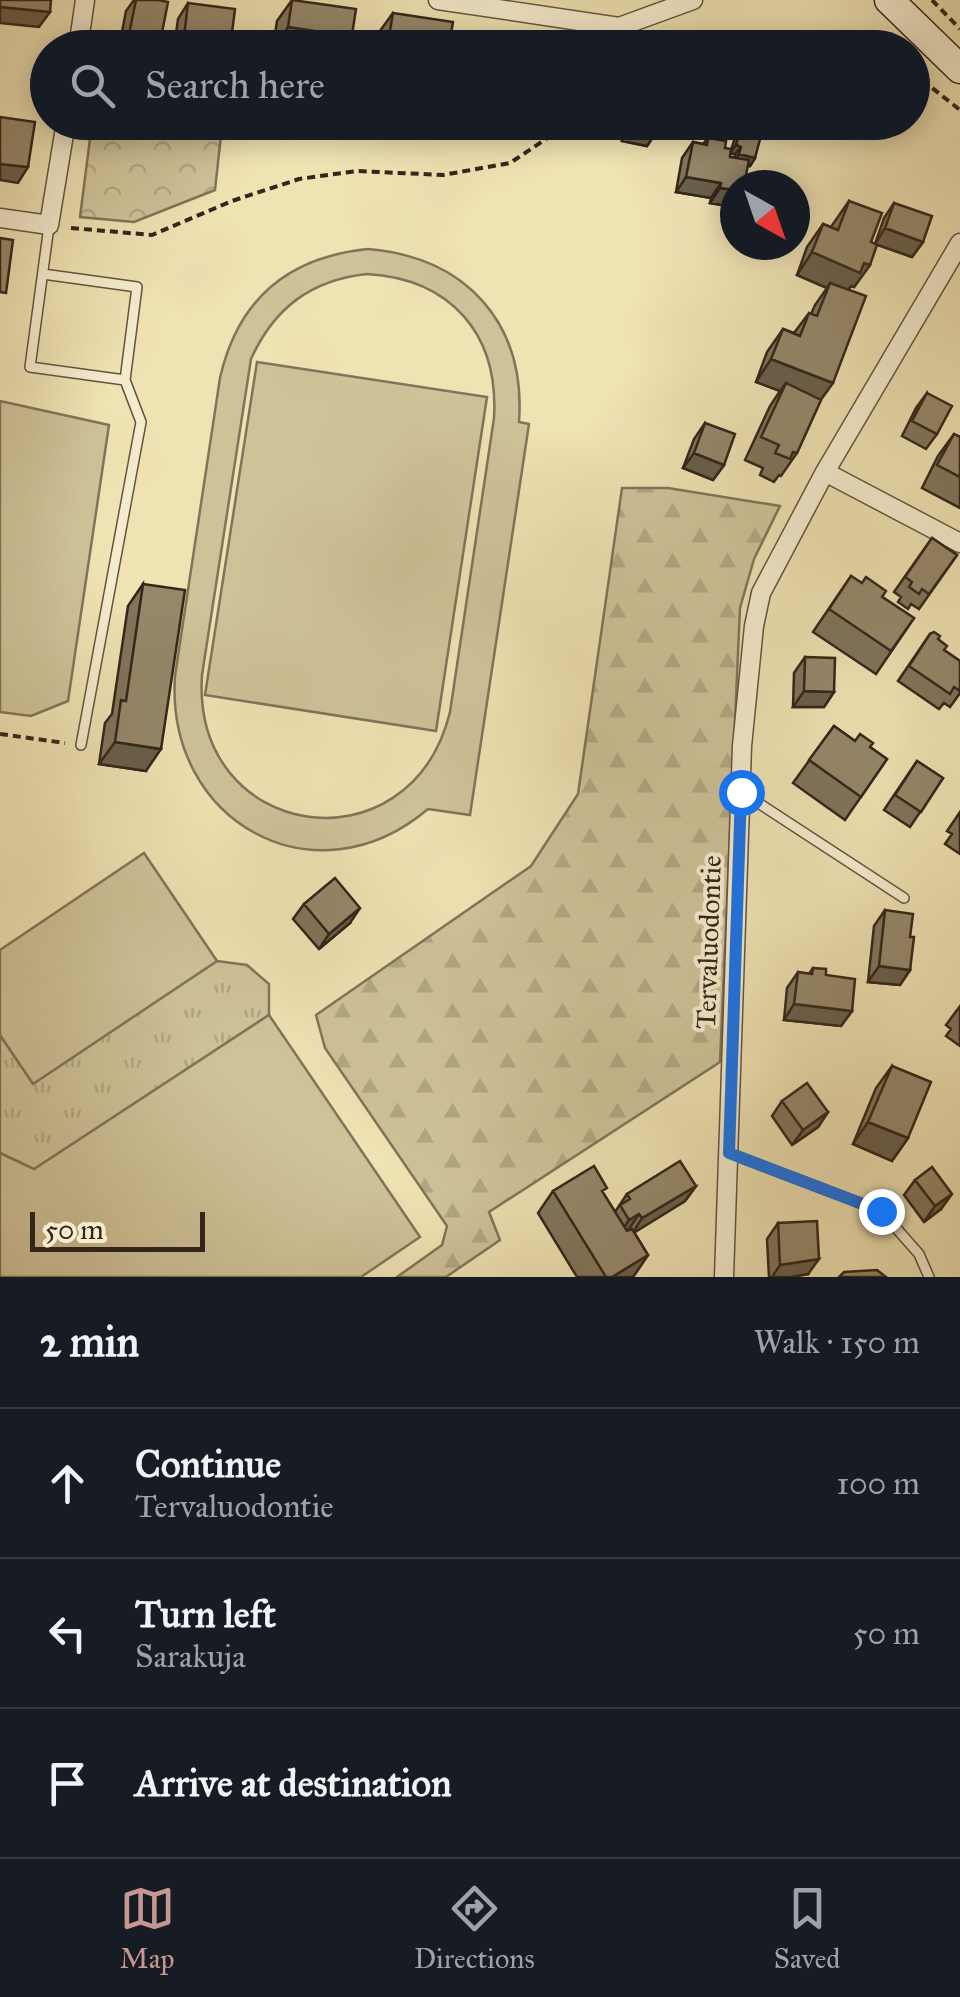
<!DOCTYPE html>
<meta charset="utf-8">
<style>
:root{--surface:#171b24;--page:#20242c;--text:#f1f3f6;--muted:#9ea1a6;--line:#363941;--accent:#c59692}
body{margin:0;font-family:"IM FELL Great Primer",serif;background:var(--page);color:var(--text)}
.compass{position:absolute;left:720px;top:170px;width:90px;height:90px;border-radius:50%;background:var(--surface);box-shadow:0 5px 25px #0003;rotate:140deg}
.scale{position:absolute;left:30px;bottom:25px;width:175px;box-sizing:border-box;padding-left:10px;border:5px solid #33251a;border-top:0;font-size:28px;line-height:35px;white-space:nowrap;color:#33251a;-webkit-text-stroke:8px #f5ecce;paint-order:stroke}
.stop{position:absolute;width:30px;height:30px;margin:-22px;border:8px solid #1a73e8;border-radius:50%;background:#fff}
.stop.end{background:#1a73e8;border-color:#fff;box-shadow:0 2px 10px #0008}
.list{margin:0;padding:0;list-style:none}
h2{display:flex;justify-content:space-between;align-items:center;height:130px;margin:0;padding:0 40px;font-size:42px}
h2 small{font-size:32px;font-weight:400;color:var(--muted)}
.list li{display:grid;grid-template-columns:65px 1fr auto;gap:30px;align-items:center;box-sizing:border-box;height:150px;padding:0 40px;border-top:2px solid var(--line)}
.list b{display:block;font-size:38px;white-space:nowrap}
.list p{margin:0;font-size:32px;white-space:nowrap;color:var(--muted)}
.list em{font-size:32px;font-style:normal;color:var(--muted)}
.icon{flex:none;width:55px;height:55px;fill:none;stroke:currentColor;stroke-width:2;stroke-linecap:round;stroke-linejoin:round}
.map{position:relative;flex:none;width:960px;height:1277px;overflow:hidden}
.search{position:absolute;background:var(--surface);box-shadow:0 5px 25px #0003;left:30px;right:30px;top:30px;height:110px;display:flex;align-items:center;gap:25px;box-sizing:border-box;padding:0 35px;border-radius:55px;color:var(--muted);font-size:38px}
.sheet{height:580px;background:var(--surface)}
nav{display:flex;justify-content:space-around;align-items:center;box-sizing:border-box;height:140px;border-top:2px solid var(--line);background:var(--surface);font-size:28px;color:var(--muted)}
nav a{display:grid;justify-items:center;gap:5px}
nav .on{color:var(--accent)}
.map>svg:first-child{display:block}
</style>
<div class="map">
<svg width="960" height="1277" viewBox="0 0 960 1277">
<defs>
<pattern id="grass-tufts" width="24" height="20" patternUnits="userSpaceOnUse" patternTransform="scale(2.5)"><rect width="24" height="20" fill="#cfc299"/><path d="M3 7l-1-3M5 7V3M7 7l1-3M15 17l-1-3M17 17v-4M19 17l1-3" fill="none" stroke="#b2a783"/></pattern>
<pattern id="forest-firs" width="22" height="20" patternUnits="userSpaceOnUse" patternTransform="scale(2.5)"><rect width="22" height="20" fill="#cfc299"/><path d="M5 1l3.5 6h-7zM16 11l3.5 6h-7z" fill="#b2a783"/></pattern>
<pattern id="park-crowns" width="20" height="18" patternUnits="userSpaceOnUse" patternTransform="scale(2.5)"><rect width="20" height="18" fill="#cfc299"/><path d="M2 6a3 3 0 1 1 6 0M12 15a3 3 0 1 1 6 0" fill="none" stroke="#b2a783"/></pattern>
</defs>
<rect width="100%" height="100%" fill="#efe2b3"/>
<filter id="stains"><feTurbulence type="fractalNoise" baseFrequency=".002" numOctaves="4"/><feColorMatrix values="0 0 0 0 .2 0 0 0 0 .09 0 0 0 0 .02 0 0 0 .5 -.17"/></filter>
<radialGradient id="worn" r=".72"><stop offset=".6" stop-color="#630" stop-opacity="0"/><stop offset="1" stop-color="#630" stop-opacity=".3"/></radialGradient>
<!-- grass -->
<path fill="url(#grass-tufts)" stroke="#81745a" stroke-width="2.5" d="M 217,961 L 247,965 L 269,984 L 269,1015 L 34,1170 L 0,1153 L 0,1035 L 33,1083 Z"/>
<!-- forest -->
<path fill="url(#forest-firs)" stroke="#81745a" stroke-width="2.5" d="M 622,488 L 668,488 L 780,506 L 754,559 L 740,608 L 720,1062 L 489,1212 L 500,1240 L 446,1277 L 397,1277 L 442,1245 L 447,1226 L 325,1048 L 316,1015 L 531,866 L 578,794 Z"/>
<!-- park -->
<path fill="url(#park-crowns)" stroke="#81745a" stroke-width="2.5" d="M 204,123 L 222,126 L 215,190 L 134,222 L 80,217 L 92,123 Z"/>
<!-- garden -->
<path fill="#cfc299" stroke="#81745a" stroke-width="2.5" fill-rule="evenodd" d="M 368,249 C 466,257 526,323 519,422 L 529,424 L 470,815 L 428,809 C 315,905 165,822 175,676 L 220,378 C 238,299 288,257 368,249 ZM 367,274 C 451,279 499,334 494,418 L 450,712 C 410,874 191,841 202,675 L 251,359 C 274,308 311,280 367,274 Z
M 257,362 L 487,397 L 436,731 L 205,695 Z
M 0,401 L 109,425 L 68,701 L 31,716 L 0,712 Z
M 144,853 L 217,961 L 33,1084 L 0,1035 L 0,950 Z
M 269,1015 L 420,1237 L 361,1277 L 0,1277 L 0,1153 L 34,1169 Z"/>
<g fill="none" stroke-linecap="round" stroke-linejoin="round">
<!-- lane casing -->
<g stroke="#625440" stroke-width="12">
<path id="lane" d="M 43,274 L 137,287 L 125,380 L 30,367 L 49,226
M 81,745 L 141,422 L 125,380
M 743,793 L 904,898
M 729,1153 L 881,1211 L 919,1254 L 929,1277"/>
</g>
<!-- street casing -->
<g stroke="#625440" stroke-width="21">
<path id="street" d="M 438,0 L 619,27 L 693,0
M 78,48 L 85,0
M 0,218 L 49,225 L 66,122
M 825,472 L 960,543
M 724,1277 L 742,746 L 754,626 L 761,593 L 825,472 L 960,243"/>
</g>
<!-- secondary casing -->
<g stroke="#33251a" stroke-width="31">
<path id="secondary" d="M 889,0 L 960,69"/>
</g>
<!-- path -->
<path stroke="#33251a" stroke-width="4" stroke-dasharray="8 5" stroke-linecap="butt" d="M 932,0 L 960,29
M 884,33 L 895,48
M 912,72 L 960,110
M 71,228 L 152,235 L 232,201 L 299,179 L 357,171 L 443,175 L 510,163 L 555,133 L 565,122
M 0,734 L 65,743"/>
<!-- lane -->
<use href="#lane" stroke="#f5ecce" stroke-width="9"/>
<!-- street -->
<use href="#street" stroke="#f5ecce" stroke-width="18"/>
<!-- secondary -->
<use href="#secondary" stroke="#f5ecce" stroke-width="28"/>
</g>
<!-- wall -->
<path fill="#80745b" stroke="#33251a" stroke-width="2.5" d="M 134,0 L 158,0 L 159,48 L 119,48 L 126,11 Z
M 292,0 L 350,48 L 273,48 L 277,21 Z
M 188,3 L 230,48 L 174,48 L 178,19 Z
M 393,13 L 448,48 L 375,48 L 377,35 Z
M 626,122 L 659,122 L 657,131 L 647,146 L 622,141 Z
M 747,124 L 755,158 L 750,166 L 748,166 L 735,185 L 735,204 L 733,207 L 710,203 L 711,198 L 676,192 L 682,158 L 693,142 L 703,144 L 708,138 L 725,148 L 730,157 L 735,157 L 735,154 L 730,153 L 735,138 Z
M 849,201 L 871,242 L 870,265 L 854,287 L 851,286 L 848,290 L 821,399 L 797,453 L 781,476 L 779,475 L 774,482 L 760,475 L 763,468 L 745,460 L 770,406 L 780,391 L 756,382 L 767,352 L 783,329 L 794,333 L 809,313 L 811,314 L 815,305 L 827,288 L 797,275 L 807,247 L 823,224 L 831,227 Z
M 894,203 L 923,242 L 912,257 L 875,244 L 884,218 Z
M 927,393 L 937,434 L 926,449 L 902,436 L 916,408 Z
M 705,423 L 724,465 L 713,480 L 683,468 L 694,439 Z
M 954,434 L 960,437 L 960,508 L 922,488 L 938,456 Z
M 932,538 L 957,555 L 919,609 L 911,604 L 908,609 L 898,602 L 901,597 L 894,592 Z
M 851,576 L 914,618 L 876,674 L 813,632 Z
M 143,584 L 146,771 L 99,764 L 105,723 L 112,714 L 128,606 Z
M 930,634 L 938,639 L 944,650 L 960,661 L 960,693 L 950,707 L 944,703 L 939,709 L 898,681 Z
M 805,657 L 834,692 L 824,707 L 793,707 L 794,673 Z
M 834,726 L 855,741 L 870,747 L 887,759 L 845,820 L 793,783 Z
M 917,761 L 943,778 L 910,827 L 884,810 Z
M 960,812 L 960,854 L 945,844 L 952,834 L 947,831 Z
M 304,904 L 350,923 L 319,949 L 293,919 Z
M 885,910 L 910,937 L 910,970 L 900,985 L 868,982 L 874,926 Z
M 813,968 L 826,975 L 852,1011 L 841,1026 L 784,1020 L 787,988 L 798,972 L 809,974 Z
M 960,1006 L 960,1046 L 946,1036 L 951,1029 L 946,1025 Z
M 892,1066 L 908,1138 L 892,1161 L 853,1144 L 876,1088 Z
M 782,1101 L 828,1112 L 818,1127 L 792,1145 L 772,1116 Z
M 915,1180 L 941,1209 L 924,1222 L 904,1195 Z
M 696,1186 L 685,1201 L 634,1232 L 648,1255 L 633,1277 L 577,1277 L 538,1213 L 553,1191 L 603,1193 L 615,1212 L 627,1194 Z
M 778,1223 L 808,1274 L 791,1277 L 769,1277 L 767,1239 Z"/>
<!-- shaded-wall -->
<path fill="#685e4a" stroke="#33251a" stroke-width="2.5" d="M 0,7 L 50,12 L 39,27 L 0,23 Z
M 288,27 L 315,31 L 303,48 L 274,48 Z
M 427,43 L 449,46 L 448,48 L 424,48 Z
M 449,122 L 482,122 L 473,135 L 444,131 Z
M 633,126 L 657,131 L 647,146 L 622,141 Z
M 736,145 L 741,147 L 735,154 L 730,153 Z
M 739,154 L 755,158 L 750,166 L 733,162 Z
M 0,164 L 28,167 L 18,183 L 0,180 Z
M 686,177 L 721,183 L 711,198 L 676,192 Z
M 720,188 L 735,190 L 735,204 L 733,207 L 710,203 Z
M 885,228 L 923,242 L 912,257 L 875,244 Z
M 812,252 L 864,263 L 870,265 L 854,287 L 851,286 L 844,295 L 830,283 L 827,288 L 797,275 Z
M 771,359 L 833,383 L 817,405 L 786,383 L 780,391 L 756,382 Z
M 694,453 L 724,465 L 713,480 L 683,468 Z
M 804,691 L 834,692 L 824,707 L 793,707 Z
M 115,742 L 161,749 L 146,771 L 99,764 Z
M 360,908 L 350,923 L 319,949 L 329,934 Z
M 879,966 L 910,970 L 900,985 L 868,982 Z
M 794,1004 L 852,1011 L 841,1026 L 784,1020 Z
M 828,1112 L 818,1127 L 792,1145 L 803,1130 Z
M 868,1122 L 908,1138 L 892,1161 L 853,1144 Z
M 696,1186 L 685,1201 L 632,1234 L 642,1218 Z
M 952,1194 L 941,1209 L 924,1222 L 935,1206 Z
M 639,1214 L 629,1229 L 619,1235 L 629,1220 Z
M 648,1255 L 633,1277 L 612,1277 Z
M 819,1259 L 808,1274 L 791,1277 L 772,1277 L 780,1265 Z"/>
<!-- building -->
<path fill="#95876a" stroke="#33251a" stroke-width="2.5" d="M 0,0 L 51,0 L 50,12 L 0,7 Z
M 136,0 L 158,0 L 168,2 L 159,48 L 143,48 L 127,44 Z
M 292,0 L 356,9 L 350,48 L 312,48 L 315,31 L 288,27 Z
M 188,3 L 235,9 L 230,48 L 205,48 L 183,45 Z
M 393,13 L 453,22 L 449,46 L 427,43 L 426,48 L 387,48 Z
M 0,117 L 35,122 L 28,167 L 0,164 Z
M 634,122 L 659,122 L 657,131 L 633,126 Z
M 747,124 L 763,128 L 755,158 L 739,154 L 741,147 L 736,145 L 740,131 L 745,132 Z
M 708,138 L 726,141 L 725,148 L 731,149 L 730,157 L 749,160 L 744,185 L 735,185 L 735,190 L 720,188 L 721,183 L 686,177 L 693,142 L 707,145 Z
M 849,201 L 882,213 L 871,242 L 877,245 L 870,265 L 864,263 L 860,273 L 812,252 L 823,224 L 838,230 Z
M 894,203 L 932,216 L 923,242 L 885,228 Z
M 0,238 L 13,240 L 6,293 L 0,292 Z
M 830,283 L 866,296 L 833,383 L 771,359 L 783,329 L 800,336 L 809,313 L 817,316 Z
M 786,383 L 821,400 L 797,453 L 793,452 L 790,459 L 775,453 L 779,445 L 761,437 Z
M 927,393 L 952,406 L 937,434 L 912,421 Z
M 705,423 L 735,434 L 724,465 L 694,453 Z
M 954,434 L 960,437 L 960,477 L 937,465 Z
M 932,538 L 957,555 L 929,594 L 922,589 L 919,594 L 909,587 L 912,582 L 905,577 Z
M 851,576 L 862,583 L 866,577 L 886,591 L 882,597 L 914,618 L 891,651 L 829,609 Z
M 143,584 L 185,590 L 161,749 L 115,742 L 121,700 L 126,701 Z
M 934,632 L 940,636 L 938,639 L 947,646 L 944,650 L 960,661 L 960,691 L 954,687 L 950,694 L 909,666 L 930,634 Z
M 805,657 L 835,658 L 834,692 L 804,691 Z
M 834,726 L 855,741 L 860,734 L 873,743 L 870,747 L 887,759 L 861,797 L 809,760 Z
M 917,761 L 943,778 L 921,812 L 895,795 Z
M 335,878 L 360,908 L 329,934 L 304,904 Z
M 885,910 L 913,914 L 910,937 L 914,937 L 910,970 L 879,966 Z
M 813,968 L 826,969 L 826,975 L 855,979 L 852,1011 L 794,1004 L 798,972 L 812,974 Z
M 892,1066 L 931,1082 L 908,1138 L 868,1122 Z
M 807,1083 L 828,1112 L 803,1130 L 782,1101 Z
M 680,1161 L 696,1186 L 642,1218 L 639,1214 L 629,1220 L 620,1205 L 630,1199 L 627,1194 Z
M 594,1166 L 607,1188 L 602,1191 L 627,1231 L 632,1229 L 648,1255 L 612,1277 L 606,1277 L 553,1191 Z
M 932,1167 L 952,1194 L 935,1206 L 915,1180 Z
M 817,1221 L 819,1259 L 780,1265 L 778,1223 Z
M 877,1270 L 886,1277 L 839,1277 L 844,1272 Z"/>
<g fill="none" stroke-linecap="round" stroke-linejoin="round">
<!-- route -->
<path stroke="#1a73e8" stroke-width="12" d="M 741,792 L 729,1153 L 881,1211"/>
</g>
<g text-anchor="middle" stroke-width="8" stroke-linejoin="round" paint-order="stroke">
<!-- street labels -->
<g font-size="28" fill="#33251a" stroke="#f5ecce">
<text transform="translate(708 942) rotate(-88)" y="10">Tervaluodontie</text>
</g>
</g>
<rect width="100%" height="100%" filter="url(#stains)"/>
<rect width="100%" height="100%" fill="url(#worn)"/>
</svg>
<svg class="compass" viewBox="-18 -18 36 36"><path d="M0-13l5 13h-10z" fill="#e53935"/><path d="M0 13l5-13h-10z" fill="#9ea1a6"/></svg>
<div class="scale">50 m</div>
<div class="stop" style="left:741px;top:792px"></div>
<div class="stop end" style="left:881px;top:1211px"></div>
<div class="search"><svg class="icon" aria-label="search" viewBox="0 0 24 24"><circle cx="10" cy="10" r="6"/><path d="M15 15l6 6"/></svg>Search here</div>
</div>
<section class="sheet">
<h2>2 min<small>Walk · 150 m</small></h2>
<ul class="list">
<li><svg class="icon" aria-label="ahead" viewBox="0 0 24 24"><path d="M12 20V5M6 11l6-6 6 6"/></svg><div><b>Continue</b><p>Tervaluodontie</p></div><em>100 m</em></li>
<li><svg class="icon" aria-label="left" viewBox="0 0 24 24"><path d="M17 20v-9H6M10 6l-5 5 5 5"/></svg><div><b>Turn left</b><p>Sarakuja</p></div><em>50 m</em></li>
<li><svg class="icon" aria-label="arrive" viewBox="0 0 24 24"><path d="M6 21V4h12l-3 4 3 4H6"/></svg><div><b>Arrive at destination</b></div></li>
</ul>
</section>
<nav>
<a class="on"><svg class="icon" aria-label="map" viewBox="0 0 24 24"><path d="M3 6l6-2 6 2 6-2v14l-6 2-6-2-6 2zM9 4v14M15 6v14"/></svg>Map</a>
<a><svg class="icon" aria-label="directions" viewBox="0 0 24 24"><path d="M12 3l9 9-9 9-9-9zM9 14v-3h6M13 9l2 2-2 2"/></svg>Directions</a>
<a><svg class="icon" aria-label="saved" viewBox="0 0 24 24"><path d="M7 4h10v16l-5-4-5 4z"/></svg>Saved</a>
</nav>
